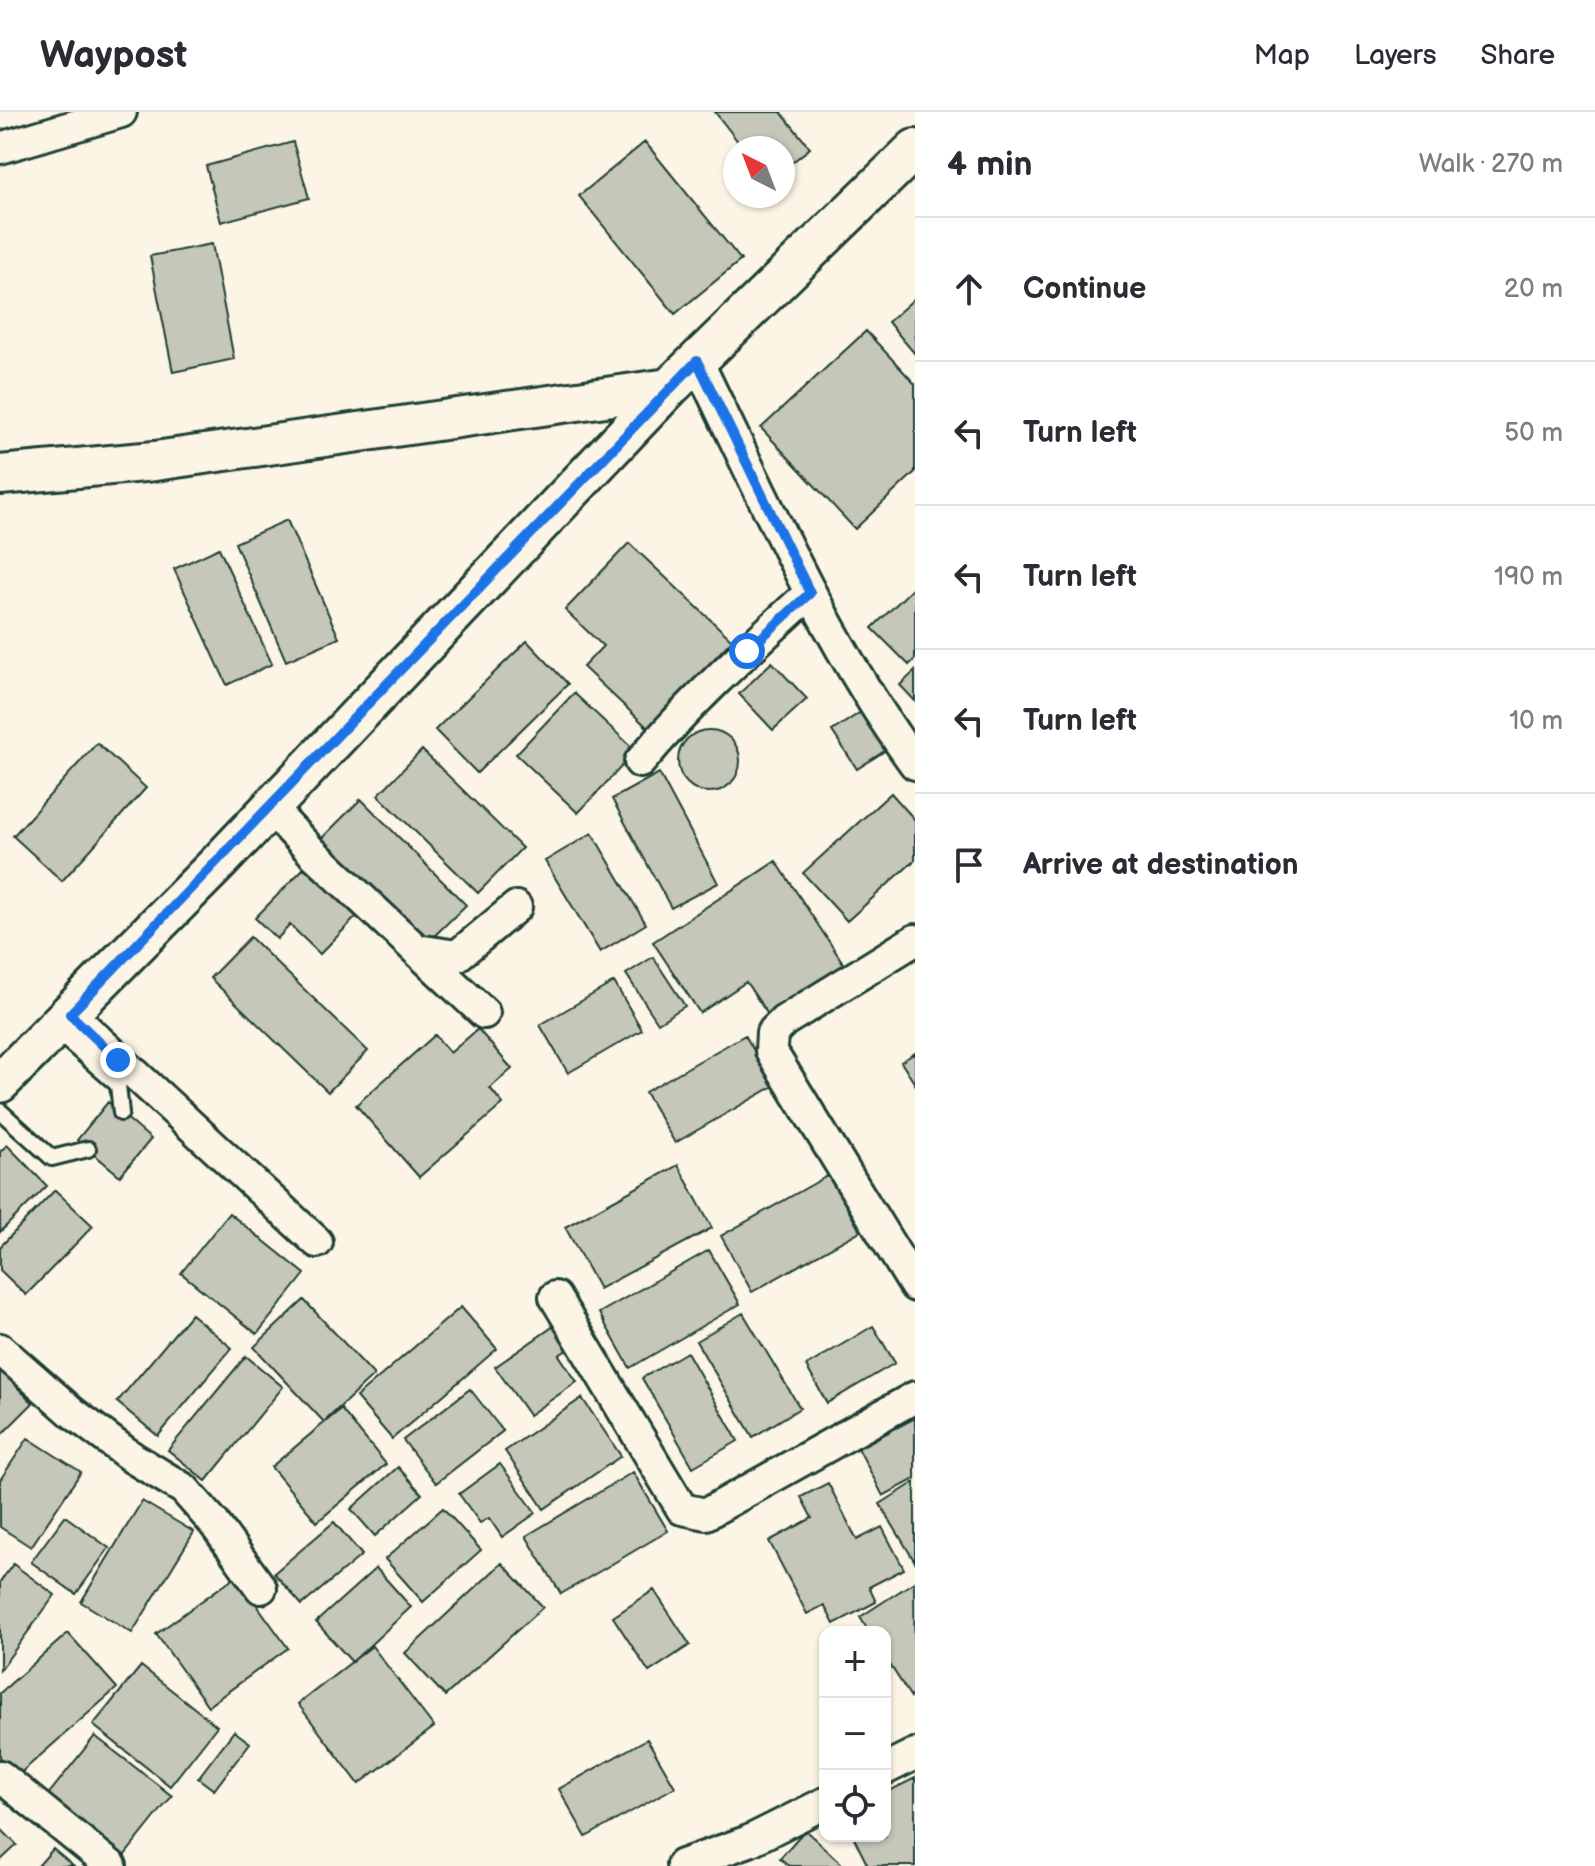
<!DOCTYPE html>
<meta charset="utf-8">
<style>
:root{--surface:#fff;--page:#f7f7f7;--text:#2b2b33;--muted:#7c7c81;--line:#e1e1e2}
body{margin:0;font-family:"Balsamiq Sans",sans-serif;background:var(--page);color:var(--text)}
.controls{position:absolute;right:24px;bottom:24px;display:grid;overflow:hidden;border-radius:16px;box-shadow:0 2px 6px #0004}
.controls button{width:72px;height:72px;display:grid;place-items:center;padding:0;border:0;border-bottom:2px solid var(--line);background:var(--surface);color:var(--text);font:40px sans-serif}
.compass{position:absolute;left:723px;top:24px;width:72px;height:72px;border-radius:50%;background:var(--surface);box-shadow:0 2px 6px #0004;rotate:318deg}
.stop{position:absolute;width:24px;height:24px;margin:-18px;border:6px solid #1a73e8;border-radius:50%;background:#fff}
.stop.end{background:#1a73e8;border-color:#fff;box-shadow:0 2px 8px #0008}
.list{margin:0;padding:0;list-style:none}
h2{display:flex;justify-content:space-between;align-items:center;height:104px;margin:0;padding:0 32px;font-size:34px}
h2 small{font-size:26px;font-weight:400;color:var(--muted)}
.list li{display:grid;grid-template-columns:52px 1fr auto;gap:24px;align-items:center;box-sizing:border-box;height:144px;padding:0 32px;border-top:2px solid var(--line)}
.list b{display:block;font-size:30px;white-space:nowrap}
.list em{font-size:26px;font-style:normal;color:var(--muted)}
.icon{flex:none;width:44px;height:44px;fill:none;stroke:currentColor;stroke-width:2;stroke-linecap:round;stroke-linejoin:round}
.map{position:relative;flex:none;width:915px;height:1754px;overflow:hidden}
header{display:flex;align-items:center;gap:48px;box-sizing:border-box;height:112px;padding:0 40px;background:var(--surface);border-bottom:2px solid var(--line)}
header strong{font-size:38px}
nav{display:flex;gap:44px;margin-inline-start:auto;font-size:28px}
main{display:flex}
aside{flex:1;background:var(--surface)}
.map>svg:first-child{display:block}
</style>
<header>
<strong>Waypost</strong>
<nav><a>Map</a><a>Layers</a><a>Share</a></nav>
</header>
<main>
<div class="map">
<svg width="915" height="1754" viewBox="0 0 915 1754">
<rect width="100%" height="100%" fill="#fcf5e5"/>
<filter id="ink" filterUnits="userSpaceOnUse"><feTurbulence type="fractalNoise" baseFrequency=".0125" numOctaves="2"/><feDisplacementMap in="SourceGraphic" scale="16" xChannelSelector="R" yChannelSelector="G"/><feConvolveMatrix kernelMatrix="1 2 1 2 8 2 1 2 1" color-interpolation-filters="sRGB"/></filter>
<g filter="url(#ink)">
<!-- building -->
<path fill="#c5c7b9" stroke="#1f3d34" stroke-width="2" d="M 715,0 L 781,0 L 810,36 L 783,58 L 783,36 L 743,36 Z
M 293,30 L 309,86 L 221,110 L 206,54 Z
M 645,30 L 741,148 L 675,202 L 579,84 Z
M 212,132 L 234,247 L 173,260 L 150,144 Z
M 915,186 L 915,242 L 888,210 Z
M 866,219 L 915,272 L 915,360 L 855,417 L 761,316 Z
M 287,408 L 339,526 L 286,549 L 235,431 Z
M 629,431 L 732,528 L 648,616 L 583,555 L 603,534 L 565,498 Z
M 219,436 L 272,552 L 227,573 L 174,457 Z
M 915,474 L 915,547 L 909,553 L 872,516 Z
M 527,529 L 568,572 L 477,661 L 435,618 Z
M 772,550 L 807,587 L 773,618 L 739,582 Z
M 915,559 L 915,589 L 900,573 Z
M 574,581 L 636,639 L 578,701 L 516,642 Z
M 864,598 L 889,636 L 857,657 L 832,619 Z
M678 649a31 31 0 1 1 62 0a31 31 0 1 1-62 0Z
M 97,631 L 146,676 L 62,769 L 13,724 Z
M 422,638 L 522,736 L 478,781 L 378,683 Z
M 659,661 L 718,771 L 671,796 L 612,687 Z
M 891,681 L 915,708 L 915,748 L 847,809 L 803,761 Z
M 361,687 L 466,793 L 422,836 L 317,731 Z
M 592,721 L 646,812 L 600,840 L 545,749 Z
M 776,749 L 847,857 L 771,907 L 746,870 L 700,901 L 653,830 Z
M 307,753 L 358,803 L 320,842 L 290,813 L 277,827 L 255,806 Z
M 250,825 L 368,939 L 328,980 L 210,866 Z
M 653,845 L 685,894 L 658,911 L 626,862 Z
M 614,870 L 642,918 L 568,961 L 540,913 Z
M 478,917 L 512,957 L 490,976 L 503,992 L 419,1065 L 356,993 L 435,923 L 450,941 Z
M 745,923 L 774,974 L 675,1031 L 645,980 Z
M 915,941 L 915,972 L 901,950 Z
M 108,990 L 151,1027 L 120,1064 L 77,1028 Z
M 7,1033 L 47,1074 L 0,1120 L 0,1040 Z
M 678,1053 L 712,1116 L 599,1177 L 565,1115 Z
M 829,1063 L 860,1119 L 752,1180 L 721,1124 Z
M 55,1078 L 93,1114 L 26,1183 L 0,1158 L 0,1135 Z
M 229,1101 L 305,1162 L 257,1222 L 181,1161 Z
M 709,1138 L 740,1192 L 630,1256 L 599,1201 Z
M 304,1188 L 374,1263 L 324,1310 L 254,1235 Z
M 461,1195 L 497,1237 L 392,1327 L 356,1285 Z
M 743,1201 L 800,1296 L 753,1325 L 696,1229 Z
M 191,1202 L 232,1236 L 158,1324 L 117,1290 Z
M 554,1214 L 570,1236 L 559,1243 L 577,1270 L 529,1303 L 495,1255 Z
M 873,1214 L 895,1251 L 827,1291 L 806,1254 Z
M 687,1240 L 738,1329 L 693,1355 L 642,1266 Z
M 246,1244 L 283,1275 L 206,1369 L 168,1338 Z
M 0,1258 L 33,1291 L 0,1324 Z
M 470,1277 L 503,1319 L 436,1371 L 403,1328 Z
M 582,1286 L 621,1344 L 544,1397 L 505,1339 Z
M 341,1297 L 386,1352 L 317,1410 L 271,1355 Z
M 915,1306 L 915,1367 L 883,1384 L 858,1336 Z
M 28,1326 L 81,1360 L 31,1435 L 0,1415 L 0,1368 Z
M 500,1352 L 536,1401 L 502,1425 L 489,1406 L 480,1411 L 459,1382 Z
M 398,1355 L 422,1382 L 375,1424 L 351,1397 Z
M 633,1360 L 668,1419 L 561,1482 L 526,1424 Z
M 915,1370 L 915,1450 L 880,1392 Z
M 828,1371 L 857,1428 L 882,1415 L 904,1457 L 869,1475 L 876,1490 L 834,1512 L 824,1493 L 807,1502 L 769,1429 L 812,1406 L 801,1385 Z
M 142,1389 L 194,1420 L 132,1521 L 81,1490 Z
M 443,1396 L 481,1438 L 423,1490 L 385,1447 Z
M 65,1404 L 109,1436 L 76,1482 L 31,1450 Z
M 334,1410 L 362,1443 L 302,1493 L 274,1461 Z
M 502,1451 L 543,1495 L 445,1584 L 405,1541 Z
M 13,1452 L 55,1483 L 0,1558 L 0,1470 Z
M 376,1456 L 411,1495 L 352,1550 L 316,1510 Z
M 236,1464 L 288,1536 L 208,1594 L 156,1522 Z
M 914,1470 L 915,1590 L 914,1590 L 885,1545 L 885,1520 L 869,1520 L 860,1505 Z
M 654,1478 L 690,1533 L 649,1560 L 613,1505 Z
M 68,1521 L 117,1576 L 17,1664 L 0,1645 L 0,1581 Z
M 372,1534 L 434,1615 L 359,1672 L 298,1592 Z
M 141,1554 L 217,1614 L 170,1674 L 93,1613 Z
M 234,1619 L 250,1631 L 214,1678 L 198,1666 Z
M 95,1624 L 172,1684 L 124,1744 L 47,1684 Z
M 647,1627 L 675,1675 L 586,1725 L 559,1677 Z
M 915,1666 L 915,1754 L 868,1754 L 853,1724 L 885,1724 L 885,1681 Z
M 0,1716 L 17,1733 L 0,1749 Z
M 805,1718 L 844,1754 L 789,1754 L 780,1746 Z
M 53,1737 L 73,1754 L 38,1754 Z"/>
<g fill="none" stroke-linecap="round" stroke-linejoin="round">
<!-- service casing -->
<g stroke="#1f3d34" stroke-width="20">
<path id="service" d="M 55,918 L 118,973 L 121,1001
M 0,999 L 52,1046 L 88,1037"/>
</g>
<!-- minor casing -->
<g stroke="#1f3d34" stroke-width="36">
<path id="minor" d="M 0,36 L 121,0
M 697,249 C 764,386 825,528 915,652
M 640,650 C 691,589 751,535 810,481
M 270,696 L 313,741 L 484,901
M 915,828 L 784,909 L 772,921 L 771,939 L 915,1174
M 417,838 L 457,844 L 516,795
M 70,902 L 317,1130
M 555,1185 L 682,1397 L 706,1402 L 915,1285
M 0,1237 L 73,1301 L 133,1346 L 184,1377 L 214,1411 L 261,1476
M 885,1657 L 915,1642
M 0,1664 L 111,1754
M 682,1753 L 749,1729 L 825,1691"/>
</g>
<!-- tertiary casing -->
<g stroke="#1f3d34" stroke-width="44">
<path id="tertiary" d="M 0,363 L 155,349 L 669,276
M 0,971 L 218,751 L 669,276 L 915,37"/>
</g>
<!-- service -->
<use href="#service" stroke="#fcf5e5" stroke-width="14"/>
<!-- minor -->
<use href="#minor" stroke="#fcf5e5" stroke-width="30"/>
<!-- tertiary -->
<use href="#tertiary" stroke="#fcf5e5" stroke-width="38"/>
</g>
</g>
<g fill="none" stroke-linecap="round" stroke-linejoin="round" filter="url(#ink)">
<!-- route -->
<path stroke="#1a73e8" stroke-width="10" d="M 118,948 L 70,902 L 697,249 L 810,481 L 747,539"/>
</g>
</svg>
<div class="controls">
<button>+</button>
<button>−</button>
<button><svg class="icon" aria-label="locate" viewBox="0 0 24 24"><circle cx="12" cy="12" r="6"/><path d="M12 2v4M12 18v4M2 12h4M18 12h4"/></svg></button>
</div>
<svg class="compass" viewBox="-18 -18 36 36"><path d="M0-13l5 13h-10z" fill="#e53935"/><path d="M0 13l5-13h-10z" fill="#7c7c81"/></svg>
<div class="stop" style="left:747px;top:539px"></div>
<div class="stop end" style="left:118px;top:948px"></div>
</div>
<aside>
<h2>4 min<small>Walk · 270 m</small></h2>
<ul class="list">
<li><svg class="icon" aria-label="ahead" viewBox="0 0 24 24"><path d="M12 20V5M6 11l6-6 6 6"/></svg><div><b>Continue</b></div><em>20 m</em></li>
<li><svg class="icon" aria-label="left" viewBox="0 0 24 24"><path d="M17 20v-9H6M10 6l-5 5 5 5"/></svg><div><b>Turn left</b></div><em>50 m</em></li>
<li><svg class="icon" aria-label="left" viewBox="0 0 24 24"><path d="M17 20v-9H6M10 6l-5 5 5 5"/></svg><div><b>Turn left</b></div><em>190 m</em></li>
<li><svg class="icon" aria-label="left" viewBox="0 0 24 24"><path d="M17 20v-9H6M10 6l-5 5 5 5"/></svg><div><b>Turn left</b></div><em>10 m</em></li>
<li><svg class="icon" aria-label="arrive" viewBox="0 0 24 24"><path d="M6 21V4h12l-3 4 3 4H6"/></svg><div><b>Arrive at destination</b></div></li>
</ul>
</aside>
</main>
